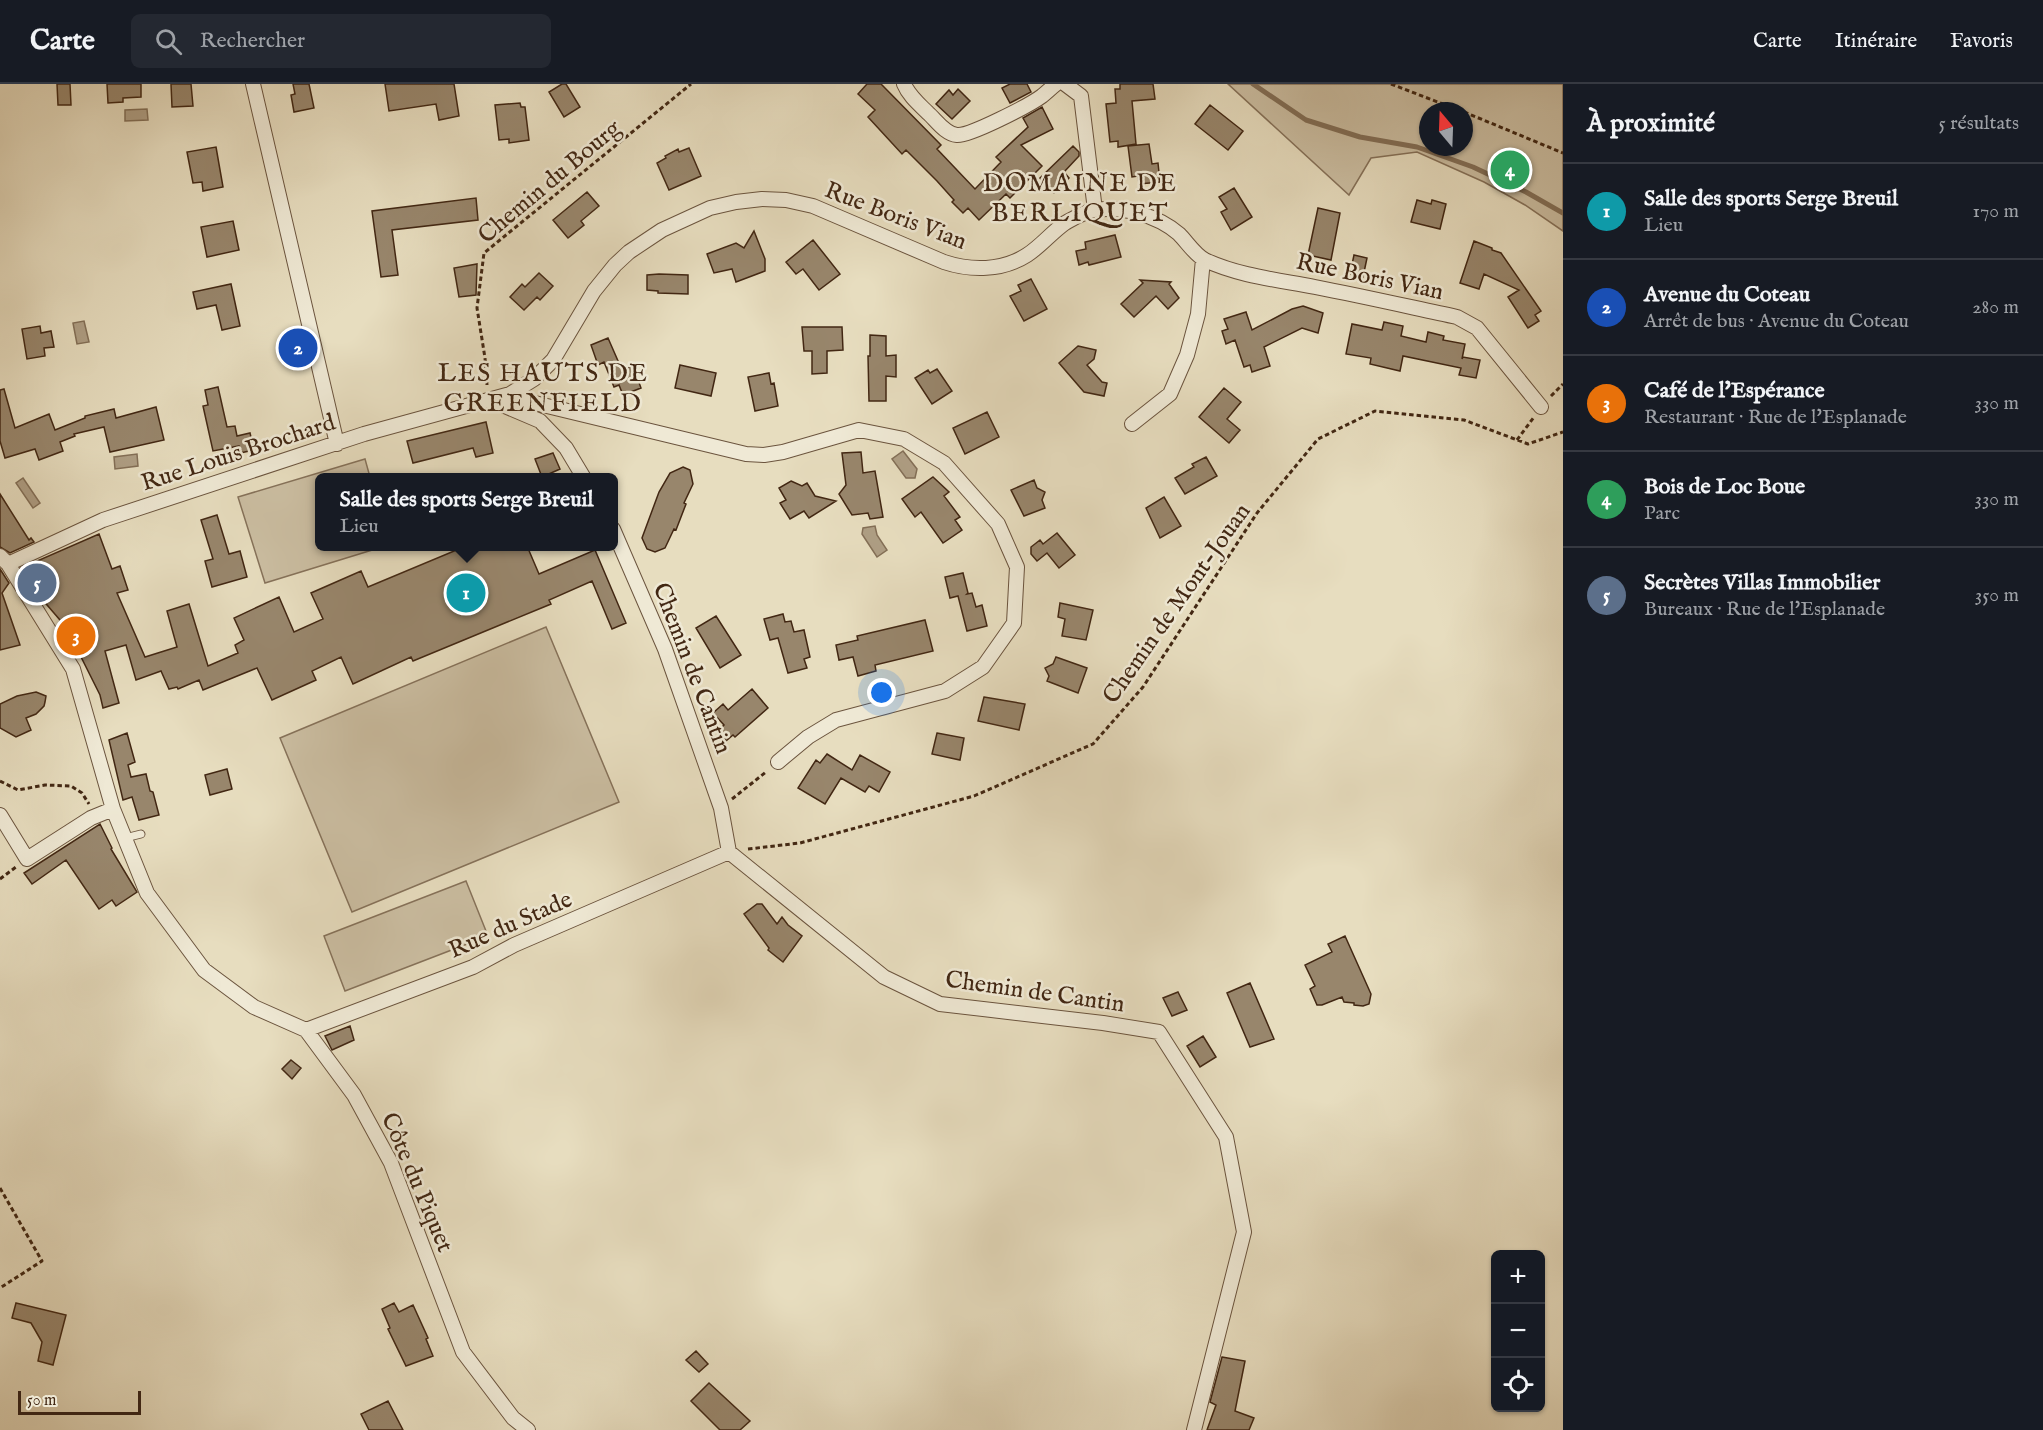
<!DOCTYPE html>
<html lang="fr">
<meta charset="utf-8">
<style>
:root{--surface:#171b24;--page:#242831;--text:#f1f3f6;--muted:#9ea1a6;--line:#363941;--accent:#0b8043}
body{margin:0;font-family:"IM FELL English",serif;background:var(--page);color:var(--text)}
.controls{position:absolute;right:18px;bottom:18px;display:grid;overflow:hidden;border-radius:9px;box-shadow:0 2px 4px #0004}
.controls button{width:54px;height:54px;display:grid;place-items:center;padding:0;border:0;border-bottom:2px solid var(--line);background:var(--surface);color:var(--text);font:30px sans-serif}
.compass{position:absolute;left:1419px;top:18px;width:54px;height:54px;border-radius:50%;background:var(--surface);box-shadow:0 2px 4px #0004;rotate:341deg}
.scale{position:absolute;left:18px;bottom:15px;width:123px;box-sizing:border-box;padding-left:6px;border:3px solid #422713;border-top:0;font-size:16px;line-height:21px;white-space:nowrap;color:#422713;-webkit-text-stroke:4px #efe9d5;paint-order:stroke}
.you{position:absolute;left:882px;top:609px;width:21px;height:21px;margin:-15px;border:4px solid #fff;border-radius:50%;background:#1a73e8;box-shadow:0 0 0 9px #1a73e833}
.badge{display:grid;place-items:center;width:39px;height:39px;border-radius:50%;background:var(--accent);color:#fff;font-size:20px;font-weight:700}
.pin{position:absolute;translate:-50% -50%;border:3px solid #fff;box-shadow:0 2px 6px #0006}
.popup{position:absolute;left:315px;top:389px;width:303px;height:78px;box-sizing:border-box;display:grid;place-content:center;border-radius:9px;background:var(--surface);filter:drop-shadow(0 2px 4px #0005);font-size:20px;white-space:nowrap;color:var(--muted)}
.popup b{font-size:22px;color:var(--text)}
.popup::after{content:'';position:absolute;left:50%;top:100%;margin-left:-12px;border:12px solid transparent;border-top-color:var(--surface)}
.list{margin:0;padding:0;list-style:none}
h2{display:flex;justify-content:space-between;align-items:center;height:78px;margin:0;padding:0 24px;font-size:26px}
h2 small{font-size:20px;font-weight:400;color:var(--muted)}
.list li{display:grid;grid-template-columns:39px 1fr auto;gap:18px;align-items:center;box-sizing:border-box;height:96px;padding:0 24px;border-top:2px solid var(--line)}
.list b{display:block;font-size:22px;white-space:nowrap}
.list p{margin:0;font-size:20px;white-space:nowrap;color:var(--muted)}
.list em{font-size:20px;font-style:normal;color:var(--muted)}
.icon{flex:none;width:33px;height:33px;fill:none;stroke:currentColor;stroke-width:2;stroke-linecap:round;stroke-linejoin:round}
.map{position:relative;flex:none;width:1563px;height:1346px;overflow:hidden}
header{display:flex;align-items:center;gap:36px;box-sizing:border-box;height:84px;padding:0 30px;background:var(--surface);border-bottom:2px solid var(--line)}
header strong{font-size:28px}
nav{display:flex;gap:33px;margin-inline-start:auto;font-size:21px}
.search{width:420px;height:54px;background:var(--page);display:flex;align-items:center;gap:15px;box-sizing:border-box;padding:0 21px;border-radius:9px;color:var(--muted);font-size:22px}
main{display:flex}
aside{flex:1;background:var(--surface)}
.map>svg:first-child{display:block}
</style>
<header>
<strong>Carte</strong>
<div class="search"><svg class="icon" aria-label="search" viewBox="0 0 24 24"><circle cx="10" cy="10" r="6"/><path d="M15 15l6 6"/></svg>Rechercher</div>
<nav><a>Carte</a><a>Itinéraire</a><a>Favoris</a></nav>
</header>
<main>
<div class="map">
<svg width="1563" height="1346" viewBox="0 0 1563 1346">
<rect width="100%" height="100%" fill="#e7ddbf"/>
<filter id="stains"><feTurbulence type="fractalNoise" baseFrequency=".00333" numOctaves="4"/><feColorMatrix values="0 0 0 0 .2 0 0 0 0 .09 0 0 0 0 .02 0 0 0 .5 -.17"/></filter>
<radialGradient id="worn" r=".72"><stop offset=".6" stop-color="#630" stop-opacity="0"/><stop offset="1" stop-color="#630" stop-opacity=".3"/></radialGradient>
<!-- green -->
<path fill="#cbbea2" stroke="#86725a" stroke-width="1.5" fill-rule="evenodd" d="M 1228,0 L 1563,0 L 1563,147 L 1525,121 L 1484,98 L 1417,68 L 1371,74 L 1349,111 ZM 1428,27 L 1464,27 L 1464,63 L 1428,63 Z
M 365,375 L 370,393 L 319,394 L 319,462 L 382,463 L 265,499 L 238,413 Z
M 546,543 L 619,718 L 352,828 L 280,654 Z
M 466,797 L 488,852 L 345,907 L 324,852 Z"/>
<!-- water -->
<path fill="#af9f85" stroke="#836f57" stroke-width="1.5" d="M 147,25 L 148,36 L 125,37 L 125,26 Z
M 84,237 L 89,258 L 77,260 L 73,239 Z
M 903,367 L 917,385 L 915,394 L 906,394 L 892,375 Z
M 137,370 L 138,382 L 115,385 L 114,373 Z
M 23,394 L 40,419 L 33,424 L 16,399 Z
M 875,442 L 877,451 L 887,466 L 877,473 L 862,450 L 863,444 Z"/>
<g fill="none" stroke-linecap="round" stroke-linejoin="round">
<!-- stream -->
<path stroke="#836f57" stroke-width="5" d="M 1253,0 L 1306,36 L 1360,53 L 1417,63 L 1473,83 L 1526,108 L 1563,129"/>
</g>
<!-- building -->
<path fill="#98866c" stroke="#422713" stroke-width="1.5" d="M 57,0 L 70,0 L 71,21 L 58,21 Z
M 107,0 L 141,0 L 141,13 L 123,14 L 123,18 L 108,19 Z
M 171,0 L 191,0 L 193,22 L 172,23 Z
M 293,0 L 309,0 L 314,24 L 294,28 L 291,11 L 295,10 Z
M 385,0 L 454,0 L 459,32 L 439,36 L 436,20 L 389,27 Z
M 562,0 L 566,0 L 580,23 L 564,33 L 549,8 Z
M 867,0 L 881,0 L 941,61 L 937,65 L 975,105 L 1001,78 L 996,73 L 1028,43 L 1023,34 L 1042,23 L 1053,45 L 1021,61 L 1042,82 L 1010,114 L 1006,110 L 979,136 L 968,124 L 963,129 L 952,118 L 954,116 L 937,97 L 906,66 L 902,70 L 868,33 L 875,26 L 858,10 Z
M 1010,0 L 1027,0 L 1031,8 L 1010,19 L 1002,4 Z
M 1120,0 L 1153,0 L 1155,15 L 1132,17 L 1136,60 L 1118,63 L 1118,57 L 1110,58 L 1106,20 L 1116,19 L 1115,5 L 1120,5 Z
M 958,5 L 970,17 L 952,35 L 936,20 L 949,6 L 953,11 Z
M 520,19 L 521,23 L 525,23 L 529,56 L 509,59 L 509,55 L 499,56 L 495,21 Z
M 1210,21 L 1243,47 L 1228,66 L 1195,40 Z
M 1149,60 L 1152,80 L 1158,79 L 1160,98 L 1139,100 L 1138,92 L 1132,93 L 1128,62 Z
M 1073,62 L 1079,68 L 1079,72 L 1064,88 L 1069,94 L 1054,109 L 1040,94 Z
M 216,63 L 223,103 L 203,107 L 202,98 L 193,99 L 187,68 Z
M 689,64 L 701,92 L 669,106 L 657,79 L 666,74 L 665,72 L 678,65 L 679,68 Z
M 1234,104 L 1252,133 L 1231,146 L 1221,128 L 1227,125 L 1219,113 Z
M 587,108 L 599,122 L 581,137 L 584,141 L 568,154 L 553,136 Z
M 476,114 L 478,136 L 392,146 L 398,191 L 381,193 L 372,127 Z
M 1417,116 L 1431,120 L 1432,116 L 1446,120 L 1440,145 L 1411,138 Z
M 1318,124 L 1340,129 L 1331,176 L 1308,171 Z
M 233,137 L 239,166 L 207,173 L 201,143 Z
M 754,147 L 765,175 L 765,187 L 736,198 L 732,185 L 714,189 L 707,170 L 736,159 L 744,164 Z
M 1115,151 L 1121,173 L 1089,181 L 1088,178 L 1079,181 L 1076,167 L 1086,165 L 1085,158 Z
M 813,156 L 840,190 L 819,206 L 803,185 L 796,190 L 786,178 Z
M 1474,157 L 1492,164 L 1492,166 L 1501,169 L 1541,227 L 1535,231 L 1539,237 L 1528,244 L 1508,213 L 1519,206 L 1484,190 L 1479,205 L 1460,199 Z
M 1354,171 L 1367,174 L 1363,193 L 1350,190 Z
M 477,180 L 476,211 L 459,213 L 454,184 Z
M 539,189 L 553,202 L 540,216 L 537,213 L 524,226 L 510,213 L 522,200 L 525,203 Z
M 659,190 L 688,191 L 688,210 L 658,209 L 658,207 L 647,206 L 647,191 Z
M 1031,195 L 1047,225 L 1024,237 L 1010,212 L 1021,207 L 1018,201 Z
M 1140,196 L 1171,198 L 1169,200 L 1179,214 L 1168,225 L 1156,212 L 1134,233 L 1121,220 L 1143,199 Z
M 231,200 L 240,242 L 222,246 L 216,221 L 197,225 L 193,208 Z
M 1303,222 L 1323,229 L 1318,249 L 1302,244 L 1264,263 L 1270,282 L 1252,288 L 1250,281 L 1244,283 L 1235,256 L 1226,260 L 1222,247 L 1228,245 L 1224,235 L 1246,228 L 1252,246 L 1292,225 Z
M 1384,238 L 1403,242 L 1401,252 L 1426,258 L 1428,248 L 1444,252 L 1443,256 L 1465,260 L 1462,275 L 1463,273 L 1480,276 L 1476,294 L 1459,291 L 1461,284 L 1403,272 L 1400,287 L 1370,280 L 1371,274 L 1346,270 L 1352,240 L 1382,246 Z
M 40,242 L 41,249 L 51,247 L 54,263 L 44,264 L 45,272 L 27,275 L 22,245 Z
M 802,243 L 842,243 L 843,266 L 827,267 L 827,289 L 812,290 L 812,267 L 804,267 Z
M 870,251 L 886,252 L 886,272 L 896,271 L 896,293 L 886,292 L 886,317 L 869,317 L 868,272 L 870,272 Z
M 608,254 L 622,286 L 633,282 L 641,304 L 623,311 L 619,301 L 614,303 L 604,278 L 598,281 L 591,261 Z
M 1078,262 L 1096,266 L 1094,275 L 1087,281 L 1102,298 L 1107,299 L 1104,312 L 1084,308 L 1059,279 Z
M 680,281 L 716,289 L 711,312 L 675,304 Z
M 937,285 L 952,307 L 932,320 L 915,294 L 928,286 L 930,289 Z
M 769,289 L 771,300 L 774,299 L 778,322 L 755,327 L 748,293 Z
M 218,303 L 227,343 L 235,342 L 237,352 L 250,349 L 254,366 L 240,369 L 239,362 L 213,367 L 203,322 L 208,321 L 205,306 Z
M 1224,304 L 1241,318 L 1227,335 L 1240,346 L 1229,359 L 1199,333 Z
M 4,305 L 15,344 L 49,330 L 55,346 L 85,334 L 85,332 L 114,325 L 116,334 L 156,323 L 164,356 L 110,368 L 104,343 L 74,350 L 75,352 L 60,358 L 63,367 L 39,376 L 35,365 L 5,374 L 0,357 L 0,306 Z
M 987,328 L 999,353 L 965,370 L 953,344 Z
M 486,338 L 493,369 L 476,373 L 473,364 L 413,379 L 407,357 Z
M 861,368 L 863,389 L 875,387 L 883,433 L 870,435 L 868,429 L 852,431 L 839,410 L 846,401 L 842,369 Z
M 553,369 L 560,385 L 542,393 L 535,375 Z
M 1206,373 L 1217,392 L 1185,410 L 1175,394 L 1194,383 L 1192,380 Z
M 683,383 L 690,386 L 693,400 L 684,419 L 686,420 L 676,446 L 674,445 L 665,464 L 655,468 L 647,465 L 642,454 L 659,408 L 670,389 Z
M 933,393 L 949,408 L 944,412 L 960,433 L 955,436 L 962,446 L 943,459 L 921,428 L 915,433 L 902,415 Z
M 1034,396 L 1037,404 L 1045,408 L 1042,416 L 1045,424 L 1024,432 L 1011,406 Z
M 791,397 L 802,402 L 807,399 L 815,412 L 836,417 L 809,434 L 804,427 L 790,435 L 780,419 L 786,416 L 779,404 Z
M 0,410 L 29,456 L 31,454 L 34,458 L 10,469 L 0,463 Z
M 1164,413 L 1181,442 L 1160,454 L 1146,424 Z
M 217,431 L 229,470 L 240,467 L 247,493 L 212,503 L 205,477 L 213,475 L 201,436 Z
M 1057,449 L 1075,471 L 1059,484 L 1047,469 L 1037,477 L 1031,470 L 1031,463 L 1040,456 L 1043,460 Z
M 99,450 L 112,485 L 120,482 L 128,506 L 117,509 L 145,573 L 177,563 L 167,527 L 189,520 L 208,582 L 238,569 L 235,561 L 244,556 L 234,534 L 279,513 L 294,548 L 323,535 L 311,509 L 361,487 L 368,503 L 466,462 L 527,462 L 539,490 L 595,466 L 626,539 L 612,545 L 592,497 L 549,516 L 551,520 L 413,577 L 411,573 L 353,600 L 341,573 L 312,587 L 316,596 L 272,616 L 257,584 L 203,606 L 199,596 L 178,605 L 177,603 L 169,605 L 161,587 L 136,596 L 126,561 L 105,567 L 119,619 L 103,624 L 100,611 L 66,543 L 35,507 L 21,484 Z
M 0,485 L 9,499 L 2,509 L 20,561 L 0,566 Z
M 963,489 L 968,509 L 967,510 L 972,509 L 976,523 L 982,521 L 987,542 L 967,547 L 958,512 L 950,514 L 945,493 Z
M 1060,519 L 1093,526 L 1086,556 L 1062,552 L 1065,535 L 1058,533 Z
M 783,530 L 785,538 L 791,537 L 794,548 L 804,546 L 810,573 L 804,575 L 807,584 L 788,589 L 778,554 L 770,556 L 764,535 Z
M 716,532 L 741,571 L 720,584 L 696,544 Z
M 925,536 L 933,567 L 875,581 L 876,587 L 858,592 L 853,573 L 839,576 L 836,561 L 858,556 L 857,552 Z
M 1056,573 L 1087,584 L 1078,609 L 1047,597 L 1049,592 L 1045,584 L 1053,580 Z
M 752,605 L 768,624 L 735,653 L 733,651 L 726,657 L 718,647 L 724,641 L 713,629 L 723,620 L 728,626 Z
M 36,608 L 46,612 L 45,618 L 44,622 L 36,630 L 26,634 L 31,646 L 16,653 L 0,644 L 0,620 L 17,612 Z
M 984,613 L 1025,620 L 1019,646 L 978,637 Z
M 127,649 L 135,678 L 128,681 L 131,693 L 146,690 L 150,707 L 153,708 L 159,731 L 139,736 L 132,713 L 123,716 L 109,656 Z
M 937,649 L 964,654 L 960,676 L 932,670 Z
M 827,670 L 852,686 L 860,671 L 890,688 L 879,708 L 869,702 L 865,708 L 841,694 L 825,720 L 798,704 L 816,676 L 820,679 Z
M 227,685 L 232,705 L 210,711 L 205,691 Z
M 100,740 L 112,764 L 111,765 L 137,808 L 116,822 L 112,816 L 99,825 L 66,776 L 32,800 L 24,789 Z
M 757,820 L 762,820 L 777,840 L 782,833 L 788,841 L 802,852 L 783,878 L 768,866 L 769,864 L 744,830 Z
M 1345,852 L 1371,910 L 1369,920 L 1363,922 L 1354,921 L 1354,919 L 1344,918 L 1342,913 L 1322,921 L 1317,921 L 1310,905 L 1315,902 L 1305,881 L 1332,868 L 1328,860 Z
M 1250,899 L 1274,955 L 1250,963 L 1227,909 Z
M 1178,908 L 1187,926 L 1172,932 L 1163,914 Z
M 350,942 L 354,956 L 332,966 L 325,952 Z
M 1203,952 L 1216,973 L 1200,983 L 1187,962 Z
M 291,976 L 301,984 L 292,995 L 282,985 Z
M 16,1219 L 66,1231 L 53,1281 L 38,1277 L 42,1258 L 31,1239 L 12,1234 Z
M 394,1219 L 399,1228 L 413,1221 L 428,1254 L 426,1255 L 433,1272 L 406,1282 L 388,1245 L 390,1244 L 382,1225 Z
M 696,1267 L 708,1280 L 699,1288 L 686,1276 Z
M 1222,1273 L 1245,1277 L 1235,1327 L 1254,1334 L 1249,1346 L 1207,1346 L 1216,1321 L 1210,1318 Z
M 709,1299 L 750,1337 L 740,1346 L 720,1346 L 691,1317 Z
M 388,1317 L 403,1346 L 369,1346 L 361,1330 Z"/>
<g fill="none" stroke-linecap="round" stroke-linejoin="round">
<!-- lane casing -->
<g stroke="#6b543e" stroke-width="9">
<path id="lane" d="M 125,754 L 141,750"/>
</g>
<!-- street casing -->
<g stroke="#6b543e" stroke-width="16">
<path id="street" d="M 253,0 L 337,360
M 904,0 C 909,12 919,20 928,29 C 936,36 945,50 957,51 C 970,52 1030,21 1042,12 C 1047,8 1051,4 1056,0
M 1065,0 L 1081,12 L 1095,126
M 502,315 L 518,315 L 746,370 L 764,371 L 783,368 L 859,346 L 904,355 L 944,379 L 998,440 L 1017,483 L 1014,539 L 983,583 L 945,607 L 836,636 L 808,653 L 778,678
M 493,317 L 540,337 L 566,364 L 584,394
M 1132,340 L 1170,310 L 1187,271 L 1198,230 L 1203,175
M 613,445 L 665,565 L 721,724 L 729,768 L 884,893 L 940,920 L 1103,939 L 1159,948 L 1226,1053 L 1244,1148 L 1194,1346
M 0,472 L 8,480 L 73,585 L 113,725 L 147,809 L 204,886 L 254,923 L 306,946 L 354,1011 L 391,1079 L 463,1268 L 513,1334 L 528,1346
M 8,480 L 103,436 L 364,350 L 510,310 L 534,295 L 553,276 L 594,207 L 615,181 L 629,168 L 662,146 L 710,124 L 736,118 L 762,115 L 786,116 L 813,122 L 944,178 C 971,187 1002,187 1027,171 C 1041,162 1051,149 1065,139 C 1074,134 1084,128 1094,126 C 1123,122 1157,131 1179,150 C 1187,158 1195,171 1205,176 C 1239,192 1279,196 1315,203 C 1362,212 1410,223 1457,233 L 1477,244 L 1541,323
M 0,731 L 27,775 L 91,734 L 113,725
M 306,946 L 473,883 L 514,861 L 729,768"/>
</g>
<!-- path -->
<path stroke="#422713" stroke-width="3" stroke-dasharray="4.5 3" stroke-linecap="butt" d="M 1391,0 L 1461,27
M 1464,28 L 1563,69
M 487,301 L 485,274 L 477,224 L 484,169 L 691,0
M 1551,312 L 1563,300
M 1517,356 L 1534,333
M 0,697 L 18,706 L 45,701 L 71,702 L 82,709 L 89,720
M 732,715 L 766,688
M 748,765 L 800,759 L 974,712 L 1093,660 L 1143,603 L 1257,429 L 1318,355 L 1375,327 L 1464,336 L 1528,360 L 1563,348
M 0,795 L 16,783
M 0,1104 L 42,1177 L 0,1204"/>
<!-- lane -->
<use href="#lane" stroke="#efe9d5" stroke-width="7"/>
<!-- street -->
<use href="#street" stroke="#efe9d5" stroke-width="14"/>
</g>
<g text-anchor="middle" stroke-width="5" stroke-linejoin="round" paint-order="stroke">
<!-- street labels -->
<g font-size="24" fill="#422713" stroke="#efe9d5">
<text transform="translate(549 97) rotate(-40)" y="8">Chemin du Bourg</text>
<text transform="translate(896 131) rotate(21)" y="8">Rue Boris Vian</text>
<text transform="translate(1370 192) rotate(12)" y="8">Rue Boris Vian</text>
<text transform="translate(238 368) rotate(-18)" y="8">Rue Louis Brochard</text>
<text transform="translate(1176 519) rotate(-55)" y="8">Chemin de Mont-Jouan</text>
<text transform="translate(693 584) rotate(69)" y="8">Chemin de Cantin</text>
<text transform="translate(510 840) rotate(-24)" y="8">Rue du Stade</text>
<text transform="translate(1035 907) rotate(8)" y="8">Chemin de Cantin</text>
<text transform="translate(418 1098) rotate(67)" y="8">Côte du Piquet</text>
</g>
<!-- neighbourhood labels -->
<g font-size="26" letter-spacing="1.5" fill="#422713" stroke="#efe9d5">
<text x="1080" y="107">DOMAINE DE<tspan x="1080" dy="30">BERLIQUET</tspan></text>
<text x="543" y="297">LES HAUTS DE<tspan x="543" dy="30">GREENFIELD</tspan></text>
</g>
</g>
<rect width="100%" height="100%" filter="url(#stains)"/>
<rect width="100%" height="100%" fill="url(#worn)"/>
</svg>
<div class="controls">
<button>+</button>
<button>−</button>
<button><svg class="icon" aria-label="locate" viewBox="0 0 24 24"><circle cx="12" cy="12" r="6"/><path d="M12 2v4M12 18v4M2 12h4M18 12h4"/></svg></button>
</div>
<svg class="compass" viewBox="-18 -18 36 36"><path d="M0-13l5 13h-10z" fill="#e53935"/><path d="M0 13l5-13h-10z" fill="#9ea1a6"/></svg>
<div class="scale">50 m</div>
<div class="you"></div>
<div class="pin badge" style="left:466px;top:509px;background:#0f9aa8">1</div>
<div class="popup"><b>Salle des sports Serge Breuil</b>Lieu</div>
<div class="pin badge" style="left:298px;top:264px;background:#1a4fb4">2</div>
<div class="pin badge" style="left:76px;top:552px;background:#e8710a">3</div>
<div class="pin badge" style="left:1510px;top:86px;background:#2e9e5b">4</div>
<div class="pin badge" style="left:37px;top:499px;background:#5c6f8a">5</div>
</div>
<aside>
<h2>À proximité<small>5 résultats</small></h2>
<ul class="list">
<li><span class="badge" style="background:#0f9aa8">1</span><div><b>Salle des sports Serge Breuil</b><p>Lieu</p></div><em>170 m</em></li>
<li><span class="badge" style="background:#1a4fb4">2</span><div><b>Avenue du Coteau</b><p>Arrêt de bus · Avenue du Coteau</p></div><em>280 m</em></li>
<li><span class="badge" style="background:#e8710a">3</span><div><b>Café de l'Espérance</b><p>Restaurant · Rue de l'Esplanade</p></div><em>330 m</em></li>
<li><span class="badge" style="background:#2e9e5b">4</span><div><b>Bois de Loc Boue</b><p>Parc</p></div><em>330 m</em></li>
<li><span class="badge" style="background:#5c6f8a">5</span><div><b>Secrètes Villas Immobilier</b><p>Bureaux · Rue de l'Esplanade</p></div><em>350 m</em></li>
</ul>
</aside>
</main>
